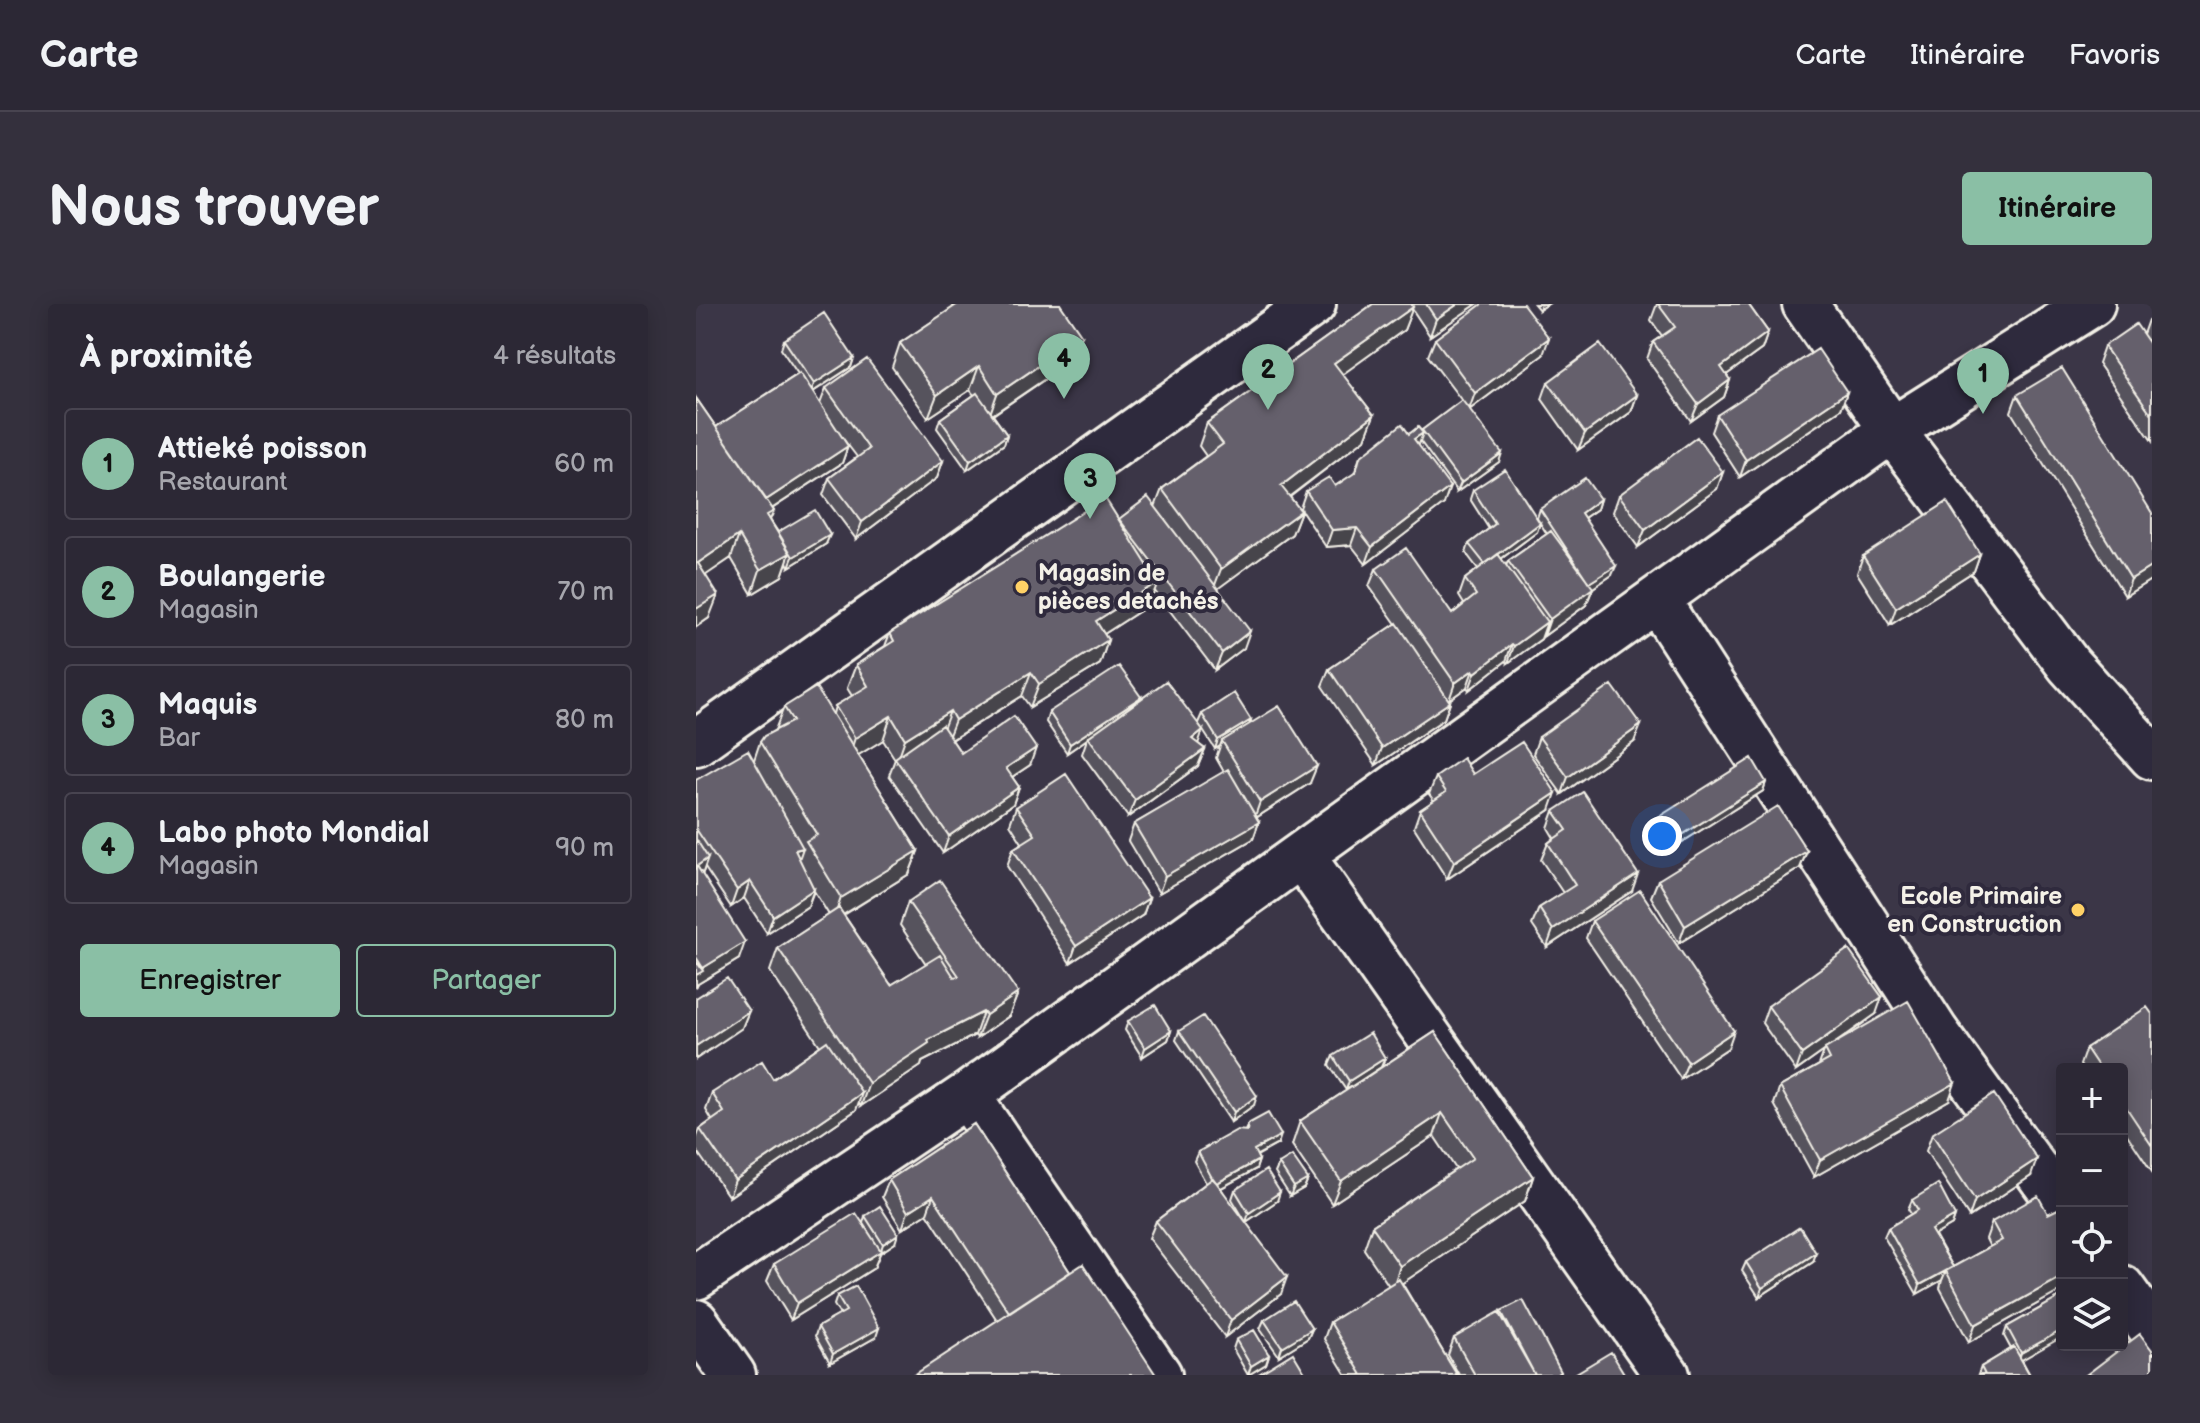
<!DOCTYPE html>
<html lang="fr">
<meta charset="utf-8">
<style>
:root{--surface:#2c2835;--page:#34303d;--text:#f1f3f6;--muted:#a6a6ad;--line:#484450;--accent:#8abfa5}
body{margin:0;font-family:"Balsamiq Sans",sans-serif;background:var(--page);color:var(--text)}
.controls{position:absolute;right:24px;bottom:24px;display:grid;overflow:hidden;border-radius:8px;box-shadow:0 4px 20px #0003}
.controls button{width:72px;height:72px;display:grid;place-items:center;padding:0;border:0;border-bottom:2px solid var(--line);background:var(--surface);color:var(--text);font:40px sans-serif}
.you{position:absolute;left:966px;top:532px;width:28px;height:28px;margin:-20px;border:6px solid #fff;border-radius:50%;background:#1a73e8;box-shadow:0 0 0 12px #1a73e833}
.badge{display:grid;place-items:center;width:52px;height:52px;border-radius:50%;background:var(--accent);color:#111;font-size:26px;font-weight:700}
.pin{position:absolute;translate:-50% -66px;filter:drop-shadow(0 2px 4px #0008)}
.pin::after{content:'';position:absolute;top:42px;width:28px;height:24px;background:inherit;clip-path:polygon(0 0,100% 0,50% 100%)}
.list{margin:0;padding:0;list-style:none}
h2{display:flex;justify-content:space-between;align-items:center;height:104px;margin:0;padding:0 32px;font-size:34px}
h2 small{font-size:26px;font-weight:400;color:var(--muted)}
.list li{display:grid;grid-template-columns:52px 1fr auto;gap:24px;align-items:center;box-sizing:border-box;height:112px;margin:0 16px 16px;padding:0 16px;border:2px solid var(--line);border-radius:8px}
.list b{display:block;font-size:30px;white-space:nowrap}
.list p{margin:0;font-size:26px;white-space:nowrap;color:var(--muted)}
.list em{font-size:26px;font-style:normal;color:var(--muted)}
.actions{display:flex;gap:16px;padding:24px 32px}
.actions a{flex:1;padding:18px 0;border:2px solid var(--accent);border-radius:8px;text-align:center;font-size:28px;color:var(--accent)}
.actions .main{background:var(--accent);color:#111}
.icon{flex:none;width:44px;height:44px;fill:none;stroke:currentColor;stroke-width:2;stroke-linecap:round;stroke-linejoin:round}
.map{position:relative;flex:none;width:1456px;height:1071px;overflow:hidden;border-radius:8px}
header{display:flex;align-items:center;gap:48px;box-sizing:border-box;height:112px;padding:0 40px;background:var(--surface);border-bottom:2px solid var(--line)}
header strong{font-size:38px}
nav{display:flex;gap:44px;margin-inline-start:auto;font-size:28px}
.intro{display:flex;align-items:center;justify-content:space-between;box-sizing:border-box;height:192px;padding:0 48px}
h1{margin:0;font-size:56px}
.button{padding:20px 36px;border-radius:8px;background:var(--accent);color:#111;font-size:28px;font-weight:700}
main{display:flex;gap:48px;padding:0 48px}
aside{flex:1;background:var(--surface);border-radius:8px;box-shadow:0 4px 20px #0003}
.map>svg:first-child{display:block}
</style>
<header>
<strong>Carte</strong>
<nav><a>Carte</a><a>Itinéraire</a><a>Favoris</a></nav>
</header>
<div class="intro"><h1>Nous trouver</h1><a class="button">Itinéraire</a></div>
<main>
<aside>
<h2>À proximité<small>4 résultats</small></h2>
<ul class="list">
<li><span class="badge">1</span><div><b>Attieké poisson</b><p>Restaurant</p></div><em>60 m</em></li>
<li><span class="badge">2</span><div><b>Boulangerie</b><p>Magasin</p></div><em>70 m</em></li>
<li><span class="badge">3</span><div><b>Maquis</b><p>Bar</p></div><em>80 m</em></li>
<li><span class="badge">4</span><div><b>Labo photo Mondial</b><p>Magasin</p></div><em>90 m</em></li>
</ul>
<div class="actions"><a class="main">Enregistrer</a><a>Partager</a></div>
</aside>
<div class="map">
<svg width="1456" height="1071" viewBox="0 0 1456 1071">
<rect width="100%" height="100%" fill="#3b3647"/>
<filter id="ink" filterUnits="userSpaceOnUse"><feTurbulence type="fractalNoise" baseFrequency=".0125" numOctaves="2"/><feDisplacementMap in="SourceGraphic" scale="16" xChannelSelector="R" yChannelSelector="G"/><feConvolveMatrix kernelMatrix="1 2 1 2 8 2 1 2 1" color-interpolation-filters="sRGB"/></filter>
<g filter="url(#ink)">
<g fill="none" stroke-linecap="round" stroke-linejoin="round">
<!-- minor casing -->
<g stroke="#f4f1e8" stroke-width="50">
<path id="minor" d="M 1109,0 L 1196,126 L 1373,361 L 1456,453
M 961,296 L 1240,728 L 1366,902
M 0,439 L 617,0
M 606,552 L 971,1071
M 271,791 L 463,1071
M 0,973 L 271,791 L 1196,126 L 1396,0
M 1426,984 L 1456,1026
M 0,1018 L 37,1071"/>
</g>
<!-- minor -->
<use href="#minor" stroke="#2f2a3d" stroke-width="44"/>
</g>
<!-- wall -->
<path fill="#57535d" stroke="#f4f1e8" stroke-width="2" fill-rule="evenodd" d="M 256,0 L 364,0 L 377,56 L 297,111 L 311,131 L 308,140 L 271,166 L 241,124 L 244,115 L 278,91 L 274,86 L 232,114 L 196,63 L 204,39 L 258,3 Z
M 677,0 L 781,0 L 734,32 L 716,5 L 708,26 L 646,70 L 678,111 L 669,135 L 594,193 L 605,207 L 596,230 L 522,284 L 548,344 L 519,366 L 458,286 L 453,301 L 408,330 L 412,336 L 404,360 L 334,403 L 326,392 L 256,436 L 265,449 L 334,461 L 316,473 L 323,483 L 317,500 L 247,549 L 193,471 L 199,455 L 187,436 L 162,451 L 222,547 L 213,570 L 148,611 L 195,681 L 230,660 L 204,621 L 212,598 L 322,689 L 313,712 L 281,734 L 279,731 L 226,758 L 225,762 L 165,802 L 162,798 L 160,806 L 33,893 L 0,846 L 0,835 L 4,825 L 16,816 L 10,806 L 16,789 L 77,775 L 124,742 L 74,667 L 82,644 L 133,611 L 118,587 L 112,602 L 71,629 L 48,594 L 35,603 L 9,564 L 6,570 L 43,655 L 2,680 L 0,684 L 0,476 L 58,456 L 64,438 L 79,426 L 88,403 L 137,410 L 139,402 L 156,392 L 151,384 L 160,361 L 189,342 L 194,329 L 423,216 L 459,203 L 466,185 L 510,152 L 503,142 L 511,119 Z
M 838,0 L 852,0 L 843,6 Z
M 961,0 L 1052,0 L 1072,28 L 1066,45 L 1030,71 L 1034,76 L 1028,93 L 995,117 L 951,55 L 957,38 L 966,32 L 955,16 Z
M 1456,14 L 1456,137 L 1402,59 L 1408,42 L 1447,30 L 1452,16 Z
M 739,35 L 847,51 L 773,106 L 803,158 L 761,188 L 724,137 L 722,142 L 748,200 L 670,260 L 655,241 L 630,243 L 604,204 L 610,187 L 639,182 L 658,170 L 664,153 L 713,130 L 725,127 L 766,97 L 732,52 Z
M 88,36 L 158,54 L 155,63 L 117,88 L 124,100 L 130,84 L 247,157 L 241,174 L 160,235 L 127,191 L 133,174 L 161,153 L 145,132 L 152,142 L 146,159 L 76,205 L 78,207 L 74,216 L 82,228 L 130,240 L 93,263 L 91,258 L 86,272 L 56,290 L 35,254 L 9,271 L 13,314 L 0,323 L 0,94 L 20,123 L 102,70 L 85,45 Z
M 852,78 L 941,91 L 935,108 L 882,146 L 846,95 Z
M 1151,88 L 1145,105 L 1044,173 L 1015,128 L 1021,111 Z
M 1321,91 L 1456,275 L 1429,292 L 1315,108 Z
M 1027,168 L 1021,185 L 942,243 L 917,208 L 923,191 Z
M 777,186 L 841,214 L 844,205 L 904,195 L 901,205 L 888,214 L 916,271 L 897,284 L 890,301 L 848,332 L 847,331 L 845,335 L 812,359 L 810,357 L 773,386 L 771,383 L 753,396 L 754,398 L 748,415 L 680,461 L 626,382 L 633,365 L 700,320 L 673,282 L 680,265 L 756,310 L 768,300 L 763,292 L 769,275 L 782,265 L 770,249 L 773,240 L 793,225 L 774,195 ZM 844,219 L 851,230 L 812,257 L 810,262 L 805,255 L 841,228 Z
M 1284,250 L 1278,267 L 1194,321 L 1161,269 L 1167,252 Z
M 445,393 L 444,396 L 509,445 L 502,462 L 432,513 L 386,450 L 391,435 L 371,449 L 350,418 L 353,408 Z
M 506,410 L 554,420 L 614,479 L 560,514 L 563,518 L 557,535 L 463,589 L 432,537 L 438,520 L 528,468 L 520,454 L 524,442 L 519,445 L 502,419 Z
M 843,433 L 938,438 L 866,490 L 837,450 Z
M 740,473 L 854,506 L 751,575 L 718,523 L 724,506 L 738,497 L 733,490 Z
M 1070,478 L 1067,487 L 972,547 L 958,523 L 961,514 Z
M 320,503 L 453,594 L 447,611 L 374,659 L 311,562 L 317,545 L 326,539 L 314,520 Z
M 858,507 L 936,587 L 851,643 L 836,621 L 843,604 L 867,589 L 845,556 L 852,539 L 858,534 L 852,524 Z
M 1111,547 L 1104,564 L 983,639 L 955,593 L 962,576 Z
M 896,617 L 1032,744 L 985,775 L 890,634 Z
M 1072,702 L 1180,710 L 1138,739 L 1253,796 L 1118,873 L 1078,800 L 1084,783 L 1123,761 L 1128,747 L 1100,767 L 1066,719 Z
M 1456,710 L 1456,868 L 1426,823 L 1426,765 L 1387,765 L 1384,761 L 1390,744 Z
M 432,717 L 475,727 L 472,736 L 446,753 L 429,726 Z
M 483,727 L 558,801 L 535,818 L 480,736 Z
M 739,728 L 837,873 L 829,897 L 706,979 L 761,1071 L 650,1071 L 628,1035 L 634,1018 L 693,982 L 668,945 L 676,922 L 760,865 L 738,832 L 636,900 L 596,841 L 604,817 Z
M 637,752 L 689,754 L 685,763 L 650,786 L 633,761 Z
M 278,820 L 374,968 L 301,1016 L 231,909 L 206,925 L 186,893 L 193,876 Z
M 552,820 L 582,840 L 561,852 L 563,856 L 560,865 L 525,884 L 585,990 L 529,1033 L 453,934 L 460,917 L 510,879 L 498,857 L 502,848 L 549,827 Z
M 1236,830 L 1335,872 L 1273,913 L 1230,847 Z
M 583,860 L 612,875 L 608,884 L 594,892 L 579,869 Z
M 539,886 L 581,897 L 550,918 L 536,895 Z
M 1216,896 L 1259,912 L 1256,921 L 1239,931 L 1257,963 L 1294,943 L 1290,935 L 1296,918 L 1352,910 L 1366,903 L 1366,986 L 1273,1038 L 1244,984 L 1246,976 L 1221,990 L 1188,933 L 1192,924 L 1215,910 L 1212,905 Z
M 169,912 L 199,939 L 184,949 L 178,964 L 95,1016 L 71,977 L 78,960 L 167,919 Z
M 1050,958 L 1117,958 L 1063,993 L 1046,967 Z
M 141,992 L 180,1033 L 134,1059 L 119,1032 L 122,1023 L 144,1011 L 138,1001 Z
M 1366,992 L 1326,1056 L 1334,1071 L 1282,1071 L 1285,1063 L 1315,1045 L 1308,1032 L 1311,1023 Z
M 805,1007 L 865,1068 L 864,1071 L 763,1071 L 752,1051 L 758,1034 L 804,1011 Z
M 568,1016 L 616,1025 L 612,1034 L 583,1052 L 564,1025 Z
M 540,1036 L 573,1051 L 570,1060 L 552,1071 L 537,1045 Z"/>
<!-- shaded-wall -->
<path fill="#47444c" stroke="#f4f1e8" stroke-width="2" d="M 762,0 L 781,0 L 734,32 L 740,15 Z
M 845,0 L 852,0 L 843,6 Z
M 717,3 L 708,26 L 629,83 L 638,59 Z
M 1072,28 L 1066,45 L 1018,80 L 1025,63 Z
M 386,32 L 377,56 L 293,113 L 301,90 Z
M 853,34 L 847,51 L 773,106 L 779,89 Z
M 158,54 L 155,63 L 115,89 L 118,80 Z
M 283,62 L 274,86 L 232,114 L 241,91 Z
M 1034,76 L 1028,93 L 995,117 L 1002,100 Z
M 1151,88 L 1145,105 L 1044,173 L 1050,156 Z
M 941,91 L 935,108 L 882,146 L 889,129 Z
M 678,111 L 669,135 L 577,205 L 585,182 Z
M 727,129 L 721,146 L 718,135 Z
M 311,131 L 308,140 L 271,166 L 274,157 Z
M 152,142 L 146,159 L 60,215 L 67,198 Z
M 806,149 L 803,158 L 761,188 L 765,179 Z
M 247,157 L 241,174 L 160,235 L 166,218 Z
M 1027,168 L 1021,185 L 942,243 L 949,226 Z
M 754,183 L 748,200 L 670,260 L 676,243 Z
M 904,195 L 901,205 L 882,218 L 885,209 Z
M 605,207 L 596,230 L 516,289 L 525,265 Z
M 844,219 L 841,228 L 786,269 L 789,260 Z
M 661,224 L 655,241 L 630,243 L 636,226 Z
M 43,231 L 35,254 L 0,278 L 2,259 Z
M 134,231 L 130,240 L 93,263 L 97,253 Z
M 94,249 L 86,272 L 56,290 L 64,266 Z
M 1284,250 L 1278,267 L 1194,321 L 1200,304 Z
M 920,262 L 916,271 L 897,284 L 890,301 L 848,332 L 854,315 L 893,279 Z
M 1456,262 L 1456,275 L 1429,292 L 1435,275 Z
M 462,278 L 453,301 L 391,341 L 400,317 Z
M 22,291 L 13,314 L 0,323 L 0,305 Z
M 851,318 L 845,335 L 812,359 L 818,342 Z
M 554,327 L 548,344 L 519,366 L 526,349 Z
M 412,336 L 404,360 L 334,403 L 343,380 Z
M 816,340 L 810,357 L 773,386 L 779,369 Z
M 777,366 L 771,383 L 753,396 L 759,379 Z
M 335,368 L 326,392 L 250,439 L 259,416 Z
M 445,393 L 441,402 L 392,433 L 391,435 L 371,449 L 374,440 Z
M 754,398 L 748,415 L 680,461 L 686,444 Z
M 254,407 L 245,430 L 201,458 L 209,435 Z
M 195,412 L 187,436 L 151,458 L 159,434 Z
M 555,416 L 552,425 L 526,437 L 524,442 L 519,445 L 522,436 Z
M 945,421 L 938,438 L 866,490 L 872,473 Z
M 507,426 L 501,443 L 496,435 Z
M 340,444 L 334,461 L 304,481 L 310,464 Z
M 509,445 L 502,462 L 432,513 L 439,496 Z
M 621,462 L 614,479 L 558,515 L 564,498 Z
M 1070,478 L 1067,487 L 972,547 L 975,538 Z
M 323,483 L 317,500 L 247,549 L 253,532 Z
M 860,489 L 854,506 L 751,575 L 758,558 Z
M 563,518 L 557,535 L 463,589 L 469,572 Z
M 107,544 L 101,561 L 99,546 Z
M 222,547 L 213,570 L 137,617 L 145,594 Z
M 1111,547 L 1104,564 L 983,639 L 989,622 Z
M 12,554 L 6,571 L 1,562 Z
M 942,570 L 936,587 L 851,643 L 857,626 Z
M 54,577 L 48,594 L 35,603 L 41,586 Z
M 118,585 L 112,602 L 71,629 L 77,612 Z
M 453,594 L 447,611 L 374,659 L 380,642 Z
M 49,638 L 43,655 L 2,680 L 0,684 L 0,671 L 5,668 L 7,664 Z
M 322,689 L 313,712 L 281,734 L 290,711 Z
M 1186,693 L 1180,710 L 1100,767 L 1106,750 Z
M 53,707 L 46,724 L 0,755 L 0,742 Z
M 287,708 L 279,731 L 226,758 L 225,762 L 165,802 L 173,779 L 232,736 Z
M 475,727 L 472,736 L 446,753 L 449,744 Z
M 1038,727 L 1032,744 L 985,775 L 992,758 Z
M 689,754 L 685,763 L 650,786 L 653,777 Z
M 1259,779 L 1253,796 L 1118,873 L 1124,856 Z
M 166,789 L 160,806 L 33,893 L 39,876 Z
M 561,792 L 558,801 L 535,818 L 538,808 Z
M 746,809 L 738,832 L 636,900 L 645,877 Z
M 585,831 L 582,840 L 554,855 L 558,846 Z
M 1341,855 L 1335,872 L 1273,913 L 1279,896 Z
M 563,856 L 560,865 L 516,889 L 519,880 Z
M 837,873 L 829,897 L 696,986 L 704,962 Z
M 612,875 L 608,884 L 594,892 L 598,883 Z
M 584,888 L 581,897 L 550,918 L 553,909 Z
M 237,892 L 231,909 L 206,925 L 212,908 Z
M 1259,912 L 1256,921 L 1232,935 L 1235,926 Z
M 202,930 L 199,939 L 184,949 L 187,940 Z
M 185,947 L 178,964 L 95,1016 L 101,999 Z
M 1120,949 L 1117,958 L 1063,993 L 1066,984 Z
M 1257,963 L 1250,967 L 1246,976 L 1221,990 L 1224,981 Z
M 591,973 L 585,990 L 529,1033 L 535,1016 Z
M 1366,973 L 1366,986 L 1273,1038 L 1279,1021 Z
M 183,1024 L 180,1033 L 134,1059 L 137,1050 Z
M 616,1025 L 612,1034 L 583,1052 L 586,1043 Z
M 1366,1026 L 1366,1033 L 1322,1058 L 1325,1049 Z
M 573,1051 L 570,1060 L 552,1071 L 555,1062 Z"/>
<!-- building -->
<path fill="#65616c" stroke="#f4f1e8" stroke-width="2" d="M 262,0 L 364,0 L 386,32 L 301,90 L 283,62 L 241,91 L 204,39 Z
M 677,0 L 715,0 L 717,3 L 638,59 L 678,111 L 585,182 L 605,207 L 525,265 L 466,185 L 527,140 L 511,119 Z
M 730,0 L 762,0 L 740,15 Z
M 786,0 L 827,0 L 853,34 L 779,89 L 739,35 Z
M 962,0 L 1052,0 L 1072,28 L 1025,63 L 1034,76 L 1002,100 L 957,38 L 979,23 Z
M 128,9 L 158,54 L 118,80 L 88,36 Z
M 1440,20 L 1456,43 L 1456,111 L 1408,42 Z
M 904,40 L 941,91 L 889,129 L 852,78 Z
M 1122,45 L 1151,88 L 1050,156 L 1021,111 Z
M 171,55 L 247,157 L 166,218 L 133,174 L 173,145 L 130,84 Z
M 1366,64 L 1456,209 L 1456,262 L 1435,275 L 1321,91 Z
M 104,69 L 152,142 L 70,196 L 20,123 Z
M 281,89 L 311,131 L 274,157 L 244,115 Z
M 0,94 L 78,207 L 71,211 L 94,249 L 64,266 L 43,231 L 2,259 L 22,291 L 0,305 Z
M 766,96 L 806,149 L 765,179 L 726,126 Z
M 706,120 L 713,130 L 722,123 L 727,129 L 718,135 L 754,183 L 676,243 L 661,224 L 636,226 L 610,187 L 633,173 L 639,182 L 660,168 L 664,153 Z
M 1001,133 L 1027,168 L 949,226 L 923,191 Z
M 809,165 L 844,219 L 789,260 L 773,240 L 799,220 L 777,186 Z
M 889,174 L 904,195 L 885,209 L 920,262 L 893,279 L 844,205 Z
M 452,193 L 554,327 L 526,349 L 423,215 Z
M 409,194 L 462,278 L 400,317 L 412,336 L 343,380 L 335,368 L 259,416 L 254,407 L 209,435 L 195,412 L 159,434 L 139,402 L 172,382 L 160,361 L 198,337 L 194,329 Z
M 1251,198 L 1284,250 L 1200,304 L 1167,252 Z
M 119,206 L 134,231 L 97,253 L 82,228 Z
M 855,227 L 897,284 L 854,315 L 812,257 Z
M 710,244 L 756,310 L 780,291 L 769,275 L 802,250 L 851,318 L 818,342 L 816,340 L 779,369 L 777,366 L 759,379 L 680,265 Z
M 701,319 L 754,398 L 686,444 L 633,365 Z
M 423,362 L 445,393 L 374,440 L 353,408 Z
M 470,377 L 507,426 L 496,435 L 509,445 L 439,496 L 392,433 Z
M 916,381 L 945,421 L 872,473 L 843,433 Z
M 120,383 L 222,547 L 145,594 L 110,537 L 121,531 L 64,438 L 68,432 L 97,417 L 88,403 Z
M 538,389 L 555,416 L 522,436 L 506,410 Z
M 583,402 L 621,462 L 564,498 L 526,437 Z
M 318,412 L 340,444 L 310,464 L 323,483 L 253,532 L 199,454 L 246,421 L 265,449 Z
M 826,438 L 860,489 L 758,558 L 724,506 L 750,488 L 740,473 L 767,454 L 777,470 Z
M 52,446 L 107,544 L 99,546 L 118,585 L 77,612 L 54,577 L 41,586 L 0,525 L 0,476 Z
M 1056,454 L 1070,478 L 975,538 L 961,514 Z
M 532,465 L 563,518 L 469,572 L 438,520 Z
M 370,470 L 453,594 L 380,642 L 317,545 L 339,531 L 320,503 Z
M 887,488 L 942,570 L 857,626 L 843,604 L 879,581 L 852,539 L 871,526 L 858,507 Z
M 1082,502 L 1111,547 L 989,622 L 962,576 Z
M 0,535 L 12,554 L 1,562 L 49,638 L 7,664 L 0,653 Z
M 244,576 L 322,689 L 290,711 L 287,708 L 232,736 L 233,739 L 173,779 L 82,644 L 143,604 L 195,681 L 244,651 L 258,673 L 263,672 L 212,598 Z
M 944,586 L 1038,727 L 992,758 L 896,617 Z
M 1152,645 L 1186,693 L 1106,750 L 1072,702 Z
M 0,657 L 7,667 L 0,671 Z
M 31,674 L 53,707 L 0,742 L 0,694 Z
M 1212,697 L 1259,779 L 1124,856 L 1084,783 L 1134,755 L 1129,745 Z
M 459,701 L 475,727 L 449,744 L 432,717 Z
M 1451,703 L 1456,710 L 1456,842 L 1426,797 L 1426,765 L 1404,765 L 1390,744 Z
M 507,712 L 561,792 L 538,808 L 483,727 Z
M 739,728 L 837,873 L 704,962 L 676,922 L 777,854 L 746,809 L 645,877 L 604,817 Z
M 674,729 L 689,754 L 653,777 L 637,752 Z
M 131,737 L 166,789 L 39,876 L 4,825 L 28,808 L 16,789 L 66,757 L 77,775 Z
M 1298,790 L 1341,855 L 1279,896 L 1236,830 Z
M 572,809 L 585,831 L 558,846 L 563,856 L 521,879 L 516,874 L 502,848 L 541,826 L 551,827 L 552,820 Z
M 278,820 L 374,968 L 313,1008 L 237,892 L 212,908 L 193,876 Z
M 596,852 L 612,875 L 598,883 L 583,860 Z
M 570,866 L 584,888 L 553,909 L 539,886 Z
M 517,874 L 591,973 L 535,1016 L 460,917 Z
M 1242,880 L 1259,912 L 1235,926 L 1257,963 L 1224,981 L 1192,924 L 1222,906 L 1216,896 Z
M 1342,892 L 1352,910 L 1366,903 L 1366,973 L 1279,1021 L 1250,967 L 1306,936 L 1296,918 Z
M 184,902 L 202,930 L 187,940 L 169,912 Z
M 160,909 L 185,947 L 101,999 L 78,960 Z
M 1104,923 L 1120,949 L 1066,984 L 1050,958 Z
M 387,960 L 460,1071 L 218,1071 Z
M 703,975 L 761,1071 L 666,1071 L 634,1018 Z
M 160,982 L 183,1024 L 137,1050 L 122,1023 L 150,1007 L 141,992 Z
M 1366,992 L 1366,1026 L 1325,1049 L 1311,1023 Z
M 827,996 L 865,1068 L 860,1071 L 839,1071 L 805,1007 Z
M 598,997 L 616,1025 L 586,1043 L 568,1016 Z
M 803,1008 L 839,1071 L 779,1071 L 758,1034 Z
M 558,1026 L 573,1051 L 555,1062 L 540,1036 Z
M 1444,1030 L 1456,1046 L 1456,1071 L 1390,1071 Z
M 1318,1043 L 1334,1071 L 1289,1071 L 1285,1063 Z
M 915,1048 L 929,1071 L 877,1071 Z
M 597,1049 L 609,1069 L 606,1071 L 561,1071 Z"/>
</g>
<!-- markers -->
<g fill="#ffd166" stroke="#2f2a3d" stroke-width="3">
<circle cx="326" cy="283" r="8"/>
<circle cx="1382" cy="606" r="8"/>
</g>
<g text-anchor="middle" stroke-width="8" stroke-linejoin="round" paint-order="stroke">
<!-- poi labels -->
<g font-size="24" font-weight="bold" fill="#f4f1e8" stroke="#2f2a3d" text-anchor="start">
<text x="342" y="277">Magasin de<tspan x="342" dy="28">pièces detachés</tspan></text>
<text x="1366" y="600" text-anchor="end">Ecole Primaire<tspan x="1366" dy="28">en Construction</tspan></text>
</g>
</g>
</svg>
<div class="controls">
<button>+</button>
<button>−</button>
<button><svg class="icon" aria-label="locate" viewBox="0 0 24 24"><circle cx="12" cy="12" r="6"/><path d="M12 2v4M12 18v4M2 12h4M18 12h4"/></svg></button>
<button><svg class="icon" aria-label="layers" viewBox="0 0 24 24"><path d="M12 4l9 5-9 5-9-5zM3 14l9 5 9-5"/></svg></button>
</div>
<div class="you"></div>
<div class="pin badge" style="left:1287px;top:110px">1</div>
<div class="pin badge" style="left:572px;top:106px">2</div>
<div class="pin badge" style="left:394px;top:215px">3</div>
<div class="pin badge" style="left:368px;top:95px">4</div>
</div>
</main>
